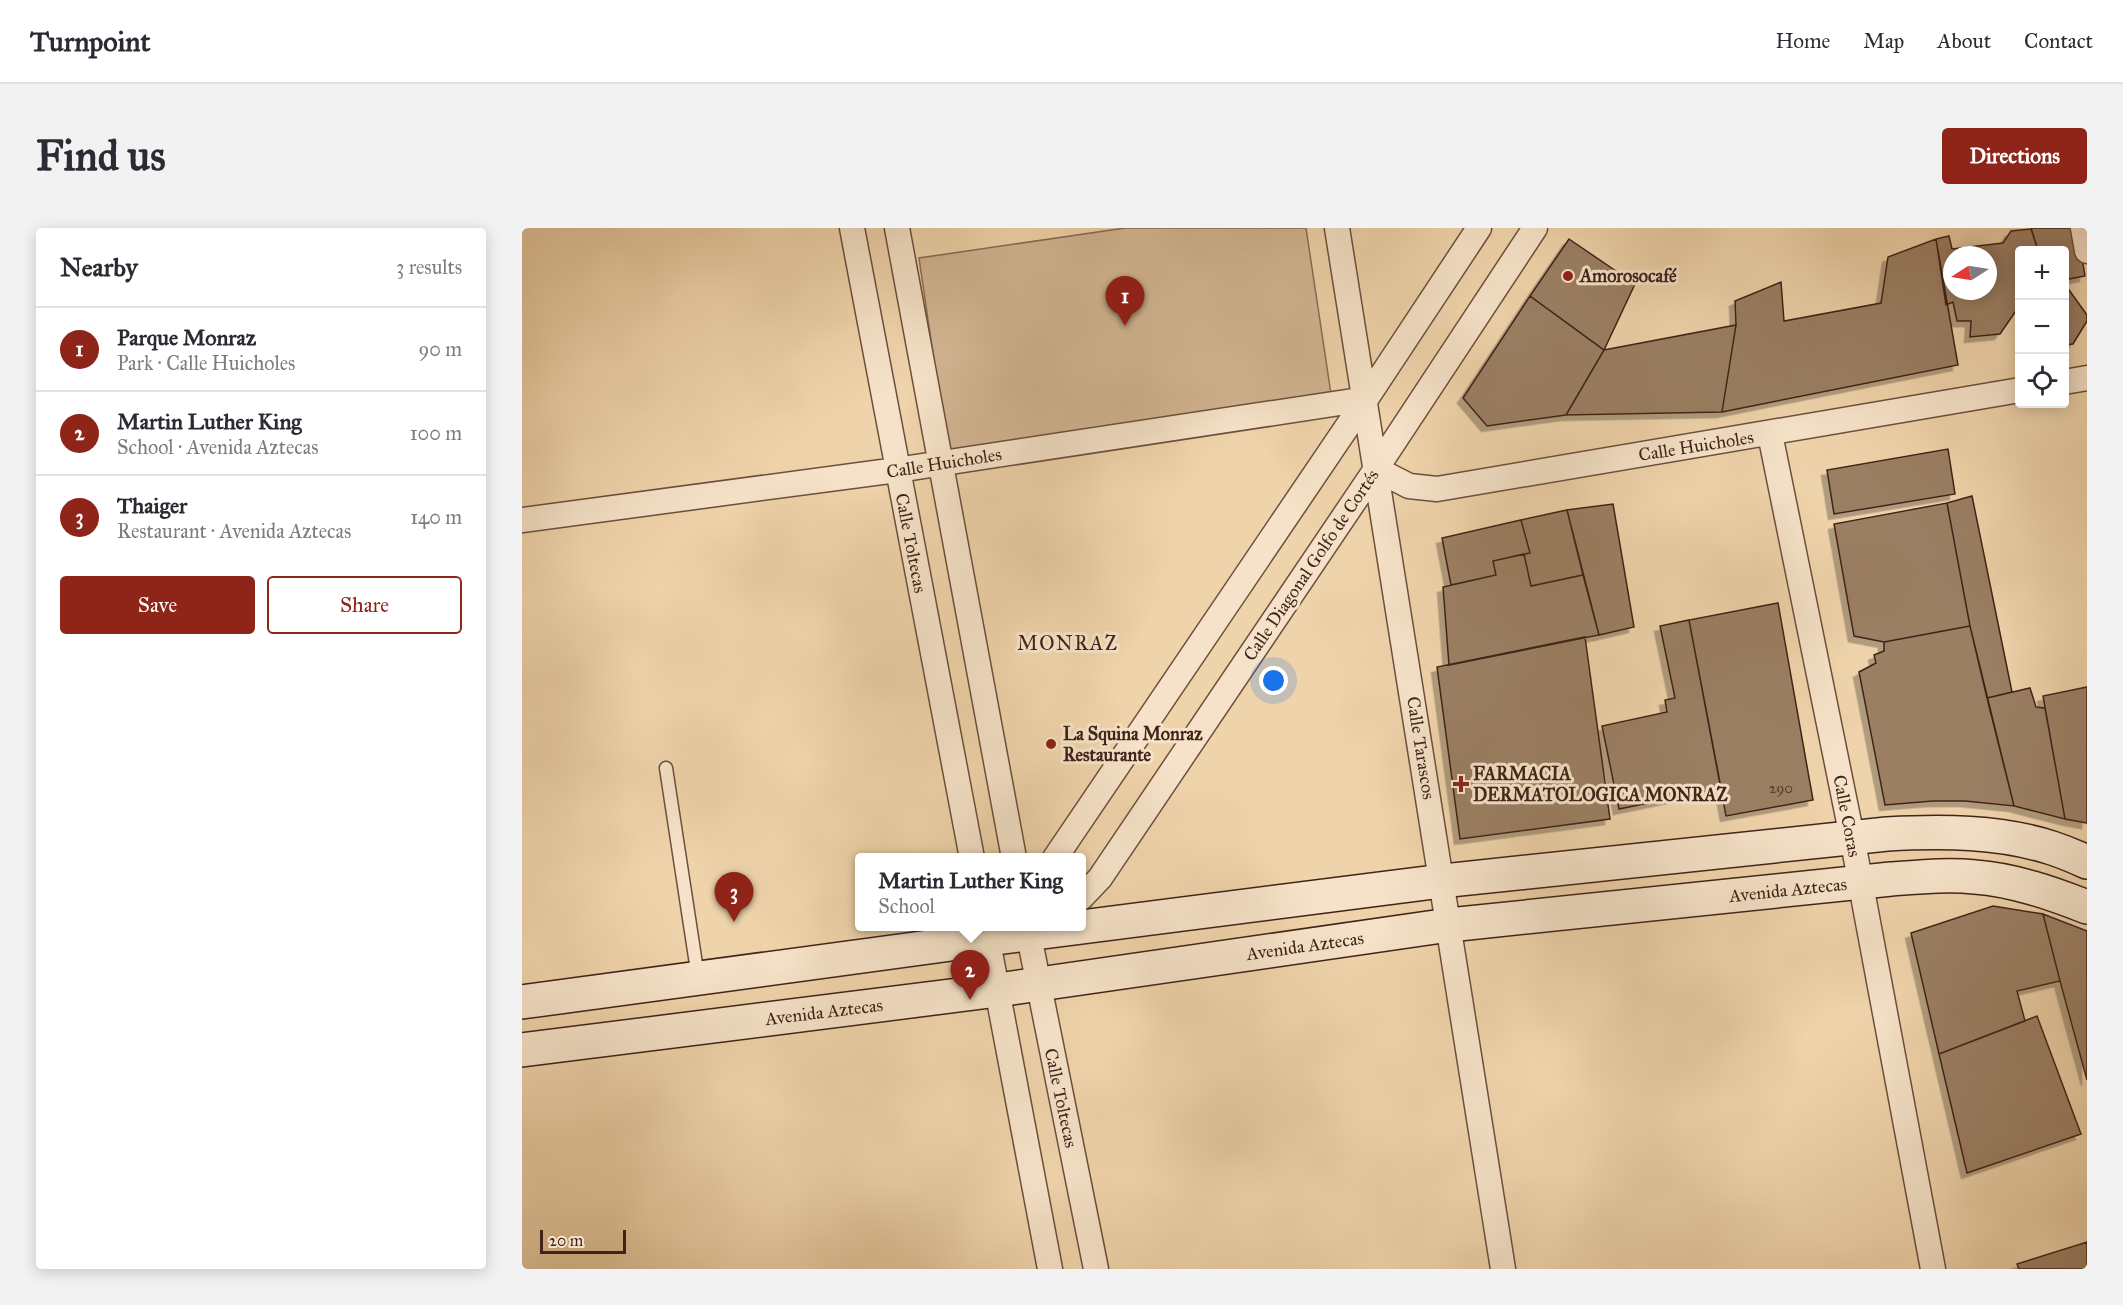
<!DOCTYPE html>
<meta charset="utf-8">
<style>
:root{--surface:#fff;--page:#f2f2f3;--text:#2b2b33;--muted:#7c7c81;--line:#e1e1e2;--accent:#8f2418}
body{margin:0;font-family:"IM FELL Great Primer",serif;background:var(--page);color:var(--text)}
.controls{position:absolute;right:18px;top:18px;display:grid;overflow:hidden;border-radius:6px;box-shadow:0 3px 15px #0003}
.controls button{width:54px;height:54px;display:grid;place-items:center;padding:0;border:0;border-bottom:2px solid var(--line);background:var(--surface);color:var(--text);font:30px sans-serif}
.compass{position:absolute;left:1421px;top:18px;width:54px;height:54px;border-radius:50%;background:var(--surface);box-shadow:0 3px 15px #0003;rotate:258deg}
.scale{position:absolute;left:18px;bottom:15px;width:86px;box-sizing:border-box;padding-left:6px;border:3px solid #402319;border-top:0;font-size:16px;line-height:21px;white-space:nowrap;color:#402319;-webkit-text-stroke:4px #f5e2c8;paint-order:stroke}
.you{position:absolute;left:752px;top:453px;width:21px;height:21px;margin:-15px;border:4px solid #fff;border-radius:50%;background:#1a73e8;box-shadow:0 0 0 9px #1a73e833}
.badge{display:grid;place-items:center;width:39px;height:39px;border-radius:50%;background:var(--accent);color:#fff;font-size:20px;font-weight:700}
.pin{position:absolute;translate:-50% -50px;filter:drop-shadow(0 2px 3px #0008)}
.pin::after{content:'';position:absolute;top:32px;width:21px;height:18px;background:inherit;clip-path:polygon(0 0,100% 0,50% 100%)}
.popup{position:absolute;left:333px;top:625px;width:231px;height:78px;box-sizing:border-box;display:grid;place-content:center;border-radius:6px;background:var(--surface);filter:drop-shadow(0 2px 4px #0005);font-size:20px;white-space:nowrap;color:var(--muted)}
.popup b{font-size:22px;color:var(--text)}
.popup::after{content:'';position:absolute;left:50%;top:100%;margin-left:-12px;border:12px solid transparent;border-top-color:var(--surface)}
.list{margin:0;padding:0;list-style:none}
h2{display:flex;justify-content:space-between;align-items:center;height:78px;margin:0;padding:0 24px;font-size:26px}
h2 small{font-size:20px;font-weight:400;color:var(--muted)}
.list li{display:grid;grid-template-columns:39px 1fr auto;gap:18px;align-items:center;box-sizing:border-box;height:84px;padding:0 24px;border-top:2px solid var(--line)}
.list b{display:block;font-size:22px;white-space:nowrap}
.list p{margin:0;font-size:20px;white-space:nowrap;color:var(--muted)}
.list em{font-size:20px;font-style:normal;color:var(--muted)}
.actions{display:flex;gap:12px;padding:18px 24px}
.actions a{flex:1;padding:14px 0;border:2px solid var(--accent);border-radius:6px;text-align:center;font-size:21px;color:var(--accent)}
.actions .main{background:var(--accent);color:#fff}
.icon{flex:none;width:33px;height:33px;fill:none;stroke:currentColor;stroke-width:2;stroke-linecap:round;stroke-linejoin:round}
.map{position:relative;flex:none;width:1565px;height:1041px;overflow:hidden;border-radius:6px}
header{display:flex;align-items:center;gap:36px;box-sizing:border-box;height:84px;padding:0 30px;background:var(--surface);border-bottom:2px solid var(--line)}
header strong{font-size:28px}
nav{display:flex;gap:33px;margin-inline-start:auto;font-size:21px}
.intro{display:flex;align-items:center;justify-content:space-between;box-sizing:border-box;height:144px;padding:0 36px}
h1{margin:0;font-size:42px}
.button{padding:15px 27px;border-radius:6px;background:var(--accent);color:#fff;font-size:21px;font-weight:700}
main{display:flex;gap:36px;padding:0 36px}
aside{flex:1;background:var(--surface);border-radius:6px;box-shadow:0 3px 15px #0003}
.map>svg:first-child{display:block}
</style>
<header>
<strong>Turnpoint</strong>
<nav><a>Home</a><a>Map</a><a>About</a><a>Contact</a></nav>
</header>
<div class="intro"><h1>Find us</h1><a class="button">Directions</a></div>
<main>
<aside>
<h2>Nearby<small>3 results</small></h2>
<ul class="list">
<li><span class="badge">1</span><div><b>Parque Monraz</b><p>Park · Calle Huicholes</p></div><em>90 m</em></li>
<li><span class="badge">2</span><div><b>Martin Luther King</b><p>School · Avenida Aztecas</p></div><em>100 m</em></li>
<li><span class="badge">3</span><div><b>Thaiger</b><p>Restaurant · Avenida Aztecas</p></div><em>140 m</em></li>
</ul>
<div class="actions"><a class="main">Save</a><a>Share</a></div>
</aside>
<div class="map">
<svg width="1565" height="1041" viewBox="0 0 1565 1041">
<defs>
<filter id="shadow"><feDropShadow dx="-5.5" dy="5.5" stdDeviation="0" flood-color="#0004"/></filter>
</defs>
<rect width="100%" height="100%" fill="#efd3aa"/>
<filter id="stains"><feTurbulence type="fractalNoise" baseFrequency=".00333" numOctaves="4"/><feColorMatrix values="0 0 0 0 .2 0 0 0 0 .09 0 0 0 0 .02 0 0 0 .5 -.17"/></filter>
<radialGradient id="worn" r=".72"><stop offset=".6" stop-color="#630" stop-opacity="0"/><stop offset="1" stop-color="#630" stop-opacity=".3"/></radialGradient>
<!-- green -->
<path fill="#d1b591" stroke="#886c55" stroke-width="1.5" d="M 603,0 L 784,0 L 809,166 L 425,222 L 397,30 Z"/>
<!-- building -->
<path fill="#9b7f64" stroke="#402319" stroke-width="1.5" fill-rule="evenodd" filter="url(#shadow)" d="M 1509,0 L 1555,0 L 1563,48 L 1542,52 L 1542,22 L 1516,22 Z
M 1509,1 L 1516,22 L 1498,22 L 1498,77 L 1478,106 L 1448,109 L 1449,93 L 1435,93 L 1431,74 L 1424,77 L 1414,11 L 1427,8 L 1430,21 L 1481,15 L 1489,3 ZM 1430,27 L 1466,27 L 1466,63 L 1430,63 Z
M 1047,11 L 1113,56 L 1082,122 L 1008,68 Z
M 1414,11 L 1436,137 L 1200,184 L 1214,97 L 1213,73 L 1259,54 L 1262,93 L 1359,75 L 1366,29 Z
M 1542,55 L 1565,87 L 1565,93 L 1551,116 L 1542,117 Z
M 1008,68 L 1082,122 L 1044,187 L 965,198 L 941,170 Z
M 1214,97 L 1200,184 L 1044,187 L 1082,122 Z
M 1426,221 L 1433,266 L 1312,286 L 1305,242 Z
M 1450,268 L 1490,464 L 1465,470 L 1448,398 L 1425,275 Z
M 1425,275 L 1448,398 L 1362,414 L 1332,408 L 1312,296 Z
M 1091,276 L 1112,399 L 1077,407 L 1045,282 Z
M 1045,282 L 1061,347 L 1009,358 L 1002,326 L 1008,325 L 999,292 Z
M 999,292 L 1008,325 L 971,333 L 974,347 L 929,357 L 920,310 Z
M 1002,326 L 1009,358 L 1061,347 L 1077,407 L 927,437 L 921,359 L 974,347 L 971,333 Z
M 1256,375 L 1291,572 L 1204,588 L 1167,392 Z
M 1167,392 L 1199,560 L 1097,581 L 1080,498 L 1145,484 L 1143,472 L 1153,470 L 1138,398 Z
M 1448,398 L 1492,578 L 1443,573 L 1411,573 L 1363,577 L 1337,444 L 1354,435 L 1352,427 L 1362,423 L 1362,414 Z
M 1063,409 L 1088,591 L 938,611 L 915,439 Z
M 1565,459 L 1565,595 L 1543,591 L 1521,468 Z
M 1508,460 L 1514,479 L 1523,480 L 1543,591 L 1492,578 L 1465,470 Z
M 1471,678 L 1521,686 L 1538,753 L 1495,763 L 1503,793 L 1417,826 L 1389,705 Z
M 1521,686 L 1565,703 L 1565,852 L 1538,753 Z
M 1515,788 L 1559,906 L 1445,945 L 1417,826 Z
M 1565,1014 L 1565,1041 L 1497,1041 L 1495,1036 Z"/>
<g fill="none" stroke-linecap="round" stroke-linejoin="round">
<!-- lane casing -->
<g stroke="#6c4f3d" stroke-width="15">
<path id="lane" d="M 144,540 L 176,749"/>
</g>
<!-- street casing -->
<g stroke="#6c4f3d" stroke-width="27">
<path id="street" d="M 330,0 L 450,630
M 375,0 L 492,630
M 815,0 L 981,1041
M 1561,0 L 1565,23
M 1542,154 L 1565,150
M 1248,206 L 1330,609 L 1411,1041
M 854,241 L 887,258 L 915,261 L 1498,162
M 0,292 L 375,242 L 844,171
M 533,630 L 844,171 L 957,0
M 559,670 L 578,650 L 854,241 L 1013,0
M 463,698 L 528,1041
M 505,698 L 574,1041"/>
</g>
<!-- secondary casing -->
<g stroke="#402319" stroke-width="36">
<path id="secondary" d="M 0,774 L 466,711 L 920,653 L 1365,606 C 1419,603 1478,603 1530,620 C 1542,624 1554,629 1565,634
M 0,822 L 476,762 L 927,697 L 1369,651 C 1397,649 1425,646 1453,649 C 1492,652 1529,665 1565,679"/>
</g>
<!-- lane -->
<use href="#lane" stroke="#f5e2c8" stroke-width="12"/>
<!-- street -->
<use href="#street" stroke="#f5e2c8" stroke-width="24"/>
<!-- secondary -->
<use href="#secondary" stroke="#f5e2c8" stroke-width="33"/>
</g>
<!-- markers -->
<g fill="#8f2418" stroke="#f5e2c8" stroke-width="2">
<circle cx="1046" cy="48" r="6"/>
<circle cx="529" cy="516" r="6"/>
<path d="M936 547h6v6h6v6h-6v6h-6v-6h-6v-6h6z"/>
</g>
<g text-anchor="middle" stroke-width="6" stroke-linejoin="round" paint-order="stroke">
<!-- number labels -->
<g font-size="15" fill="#573a2c">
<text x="1259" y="565">290</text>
</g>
<!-- poi labels -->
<g font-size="18" font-weight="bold" fill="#402319" stroke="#f5e2c8" text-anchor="start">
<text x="1058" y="54">Amorosocafé</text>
<text x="541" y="512">La Squina Monraz<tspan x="541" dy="21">Restaurante</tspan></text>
<text x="951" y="552">FARMACIA<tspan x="951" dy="21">DERMATOLOGICA MONRAZ</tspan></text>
</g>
<!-- street labels -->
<g font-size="18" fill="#402319" stroke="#f5e2c8">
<text transform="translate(1174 218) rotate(-9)" y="6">Calle Huicholes</text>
<text transform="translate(422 235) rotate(-9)" y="6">Calle Huicholes</text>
<text transform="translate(389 315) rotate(79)" y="6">Calle Toltecas</text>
<text transform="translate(789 337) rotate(-56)" y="6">Calle Diagonal Golfo de Cortés</text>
<text transform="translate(899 520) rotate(81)" y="6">Calle Tarascos</text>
<text transform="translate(1325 588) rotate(79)" y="6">Calle Coras</text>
<text transform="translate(1266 662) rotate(-6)" y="6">Avenida Aztecas</text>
<text transform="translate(783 718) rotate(-8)" y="6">Avenida Aztecas</text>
<text transform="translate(302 784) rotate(-7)" y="6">Avenida Aztecas</text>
<text transform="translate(539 870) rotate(78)" y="6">Calle Toltecas</text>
</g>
<!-- neighbourhood labels -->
<g font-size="20" letter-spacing="1.5" fill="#402319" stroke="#f5e2c8">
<text x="546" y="422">MONRAZ</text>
</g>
</g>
<rect width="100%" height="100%" filter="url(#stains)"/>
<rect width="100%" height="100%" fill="url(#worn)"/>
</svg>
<div class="controls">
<button>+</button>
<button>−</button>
<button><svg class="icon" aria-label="locate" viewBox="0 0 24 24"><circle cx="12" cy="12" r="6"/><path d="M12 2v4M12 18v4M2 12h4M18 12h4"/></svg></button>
</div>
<svg class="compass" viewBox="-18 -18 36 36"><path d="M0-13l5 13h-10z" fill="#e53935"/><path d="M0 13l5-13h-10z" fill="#7c7c81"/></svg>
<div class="scale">20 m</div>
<div class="you"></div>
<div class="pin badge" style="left:603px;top:98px">1</div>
<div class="pin badge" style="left:448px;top:772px">2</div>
<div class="popup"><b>Martin Luther King</b>School</div>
<div class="pin badge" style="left:212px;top:694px">3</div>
</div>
</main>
